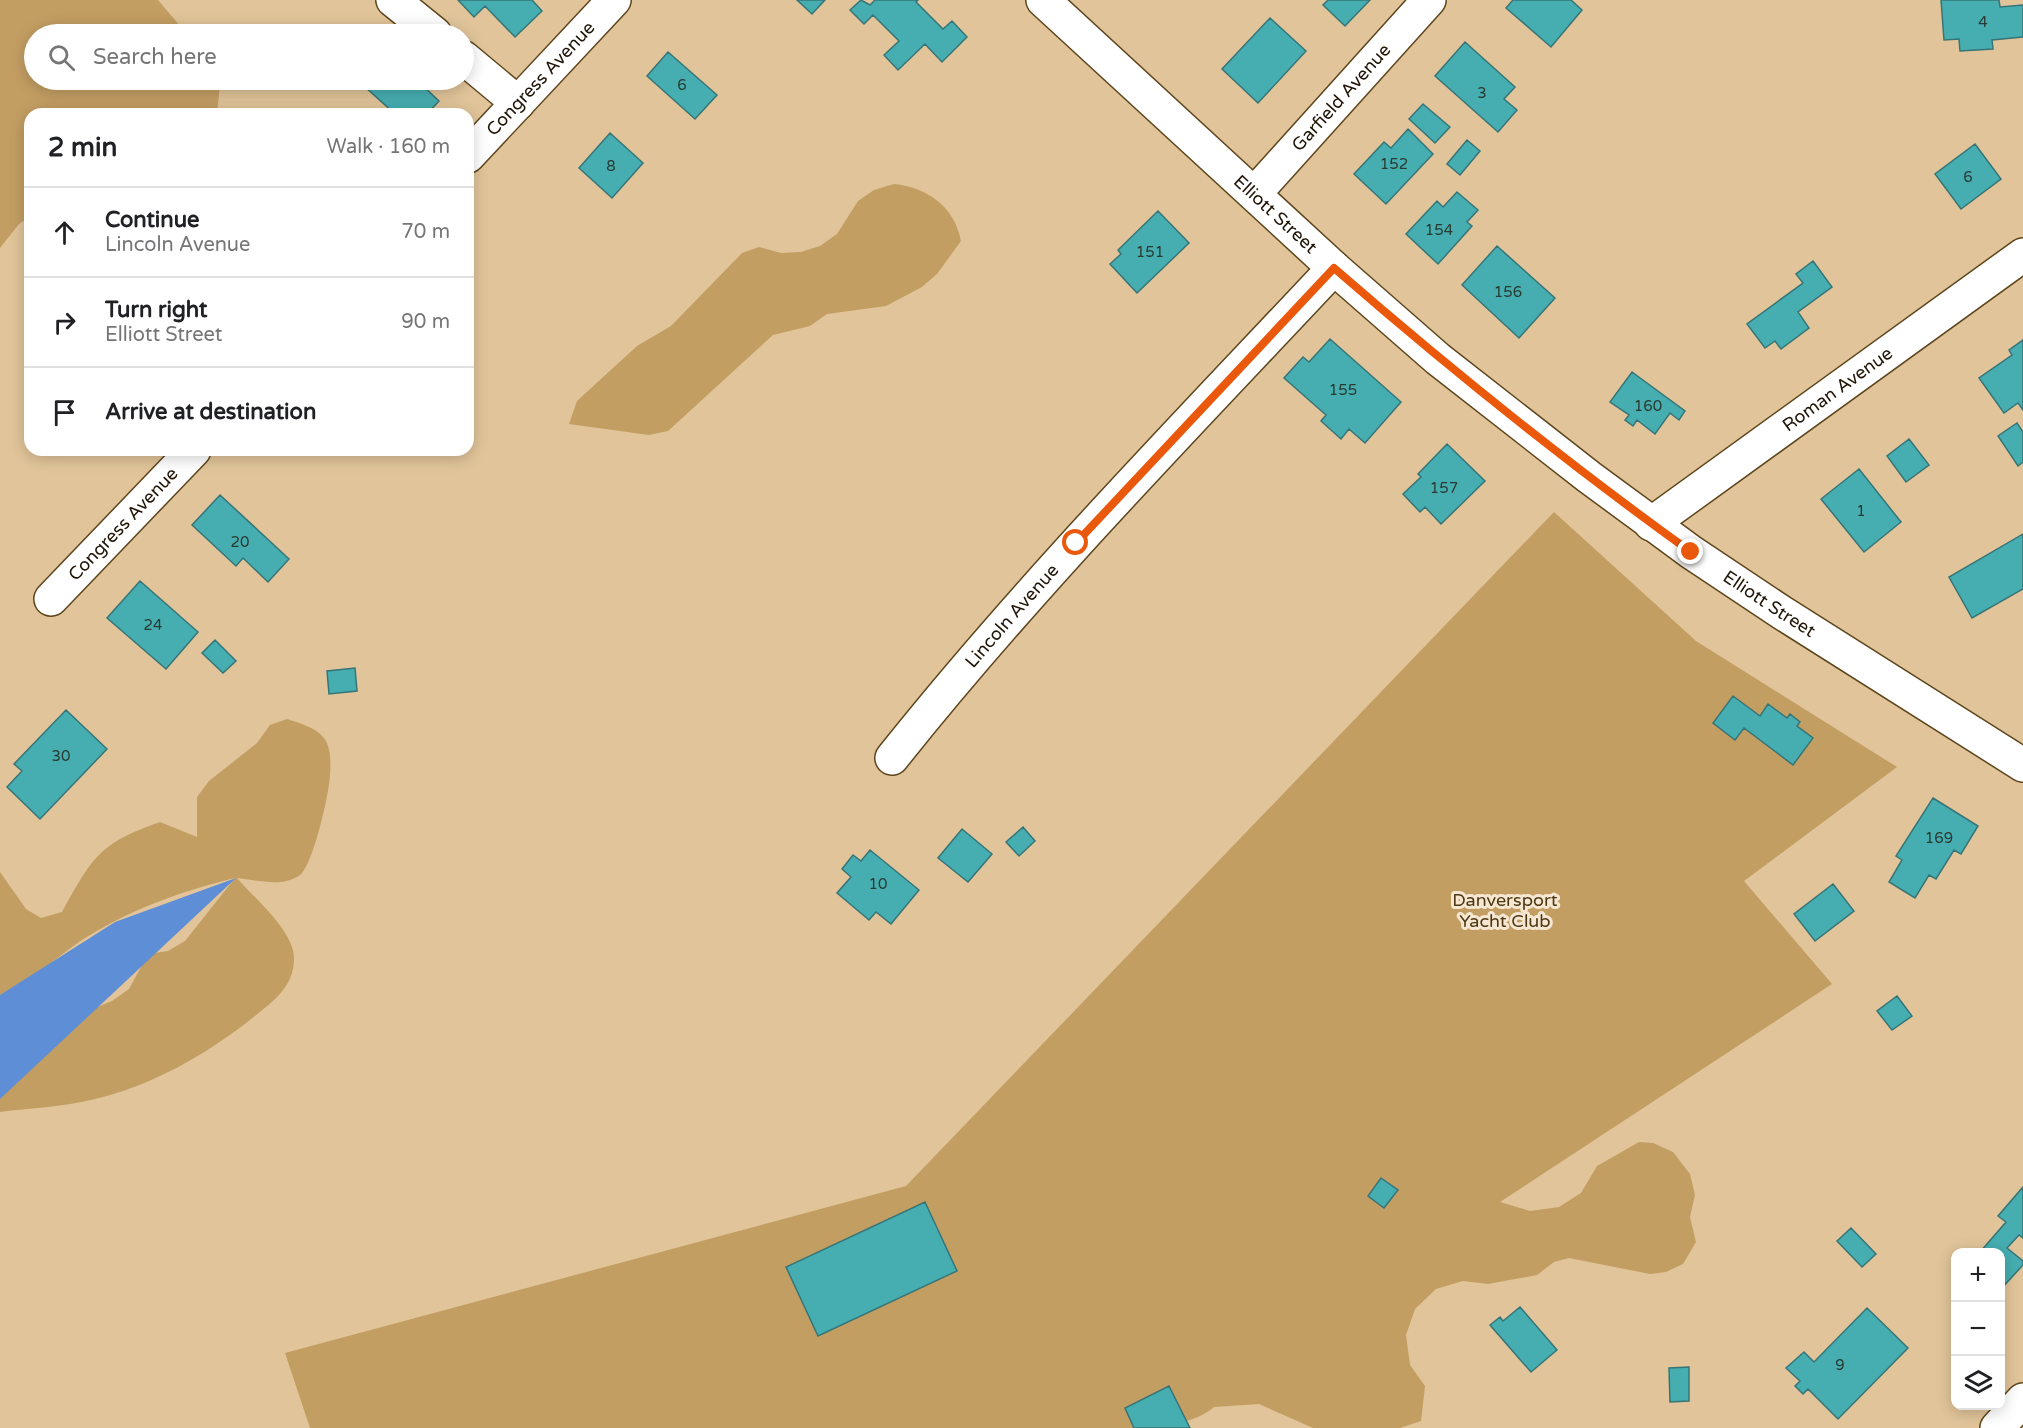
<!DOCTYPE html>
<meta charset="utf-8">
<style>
:root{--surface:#fff;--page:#f6f6f6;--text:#202124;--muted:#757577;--line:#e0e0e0}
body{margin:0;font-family:"Varela Round",sans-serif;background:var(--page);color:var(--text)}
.controls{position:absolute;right:18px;bottom:18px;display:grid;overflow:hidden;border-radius:12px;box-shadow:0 3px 15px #0003}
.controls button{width:54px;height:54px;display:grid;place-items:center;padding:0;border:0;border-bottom:2px solid var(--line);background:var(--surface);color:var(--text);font:30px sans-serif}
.stop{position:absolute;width:18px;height:18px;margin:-14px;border:4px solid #ea580c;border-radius:50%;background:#fff}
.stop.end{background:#ea580c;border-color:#fff;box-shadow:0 2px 6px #0008}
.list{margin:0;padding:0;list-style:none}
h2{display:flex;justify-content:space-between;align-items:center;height:78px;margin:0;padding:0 24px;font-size:26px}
h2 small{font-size:20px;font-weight:400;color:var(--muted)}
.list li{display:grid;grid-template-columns:39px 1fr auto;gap:18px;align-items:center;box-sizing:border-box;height:90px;padding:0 24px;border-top:2px solid var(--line)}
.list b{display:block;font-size:22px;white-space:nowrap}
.list p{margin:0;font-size:20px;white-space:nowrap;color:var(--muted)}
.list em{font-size:20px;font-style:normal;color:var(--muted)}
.icon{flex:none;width:33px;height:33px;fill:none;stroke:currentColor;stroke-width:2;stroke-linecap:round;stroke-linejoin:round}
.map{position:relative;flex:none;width:2023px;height:1428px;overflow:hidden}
.search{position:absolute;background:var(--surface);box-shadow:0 3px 15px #0003;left:24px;top:24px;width:450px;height:66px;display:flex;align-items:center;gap:15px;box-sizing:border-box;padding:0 21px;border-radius:33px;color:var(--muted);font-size:22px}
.panel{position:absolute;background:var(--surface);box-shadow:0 3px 15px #0003;left:24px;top:108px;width:450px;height:348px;border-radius:18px}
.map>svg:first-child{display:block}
</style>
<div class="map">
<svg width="2023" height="1428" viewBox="0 0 2023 1428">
<rect width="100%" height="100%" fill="#e1c499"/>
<!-- green -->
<path fill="#c39e63" d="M 0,0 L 158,0 L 187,34 L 34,34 L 34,80 L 219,80 L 220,84 L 217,114 L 30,114 L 30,217 L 19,224 L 0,248 Z
M 894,184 C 927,187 955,207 961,241 L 937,274 L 922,287 L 886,306 L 827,314 L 810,326 L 773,335 L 668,431 L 649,435 L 569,424 L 577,401 L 637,346 L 671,326 L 742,253 L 759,247 L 781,253 L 801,252 L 820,246 L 837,234 L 858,201 L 874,190 Z
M 1554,512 L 1696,641 L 1897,767 L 1744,881 L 1832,984 L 1500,1202 L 1530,1211 L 1559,1207 L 1581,1193 L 1597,1166 L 1639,1142 L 1653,1143 L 1673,1152 L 1690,1174 L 1695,1195 L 1690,1217 L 1696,1242 L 1683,1264 L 1666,1272 L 1650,1274 L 1569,1258 L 1554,1262 L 1537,1275 L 1488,1284 L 1463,1281 L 1436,1289 L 1415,1309 L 1406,1335 L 1410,1365 L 1425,1386 L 1421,1421 L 1400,1428 L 1313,1428 L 1259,1404 L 1214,1407 C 1198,1421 1175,1424 1154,1428 L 310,1428 L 285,1353 L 906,1186 Z
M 287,719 C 298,723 316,727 324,738 C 331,747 331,763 330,774 C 330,791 313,866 300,875 C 281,888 258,880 237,878 C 254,898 294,931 294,958 C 294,986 275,1000 255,1016 C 206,1055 152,1086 91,1100 C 62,1107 30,1108 0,1112 L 0,1090 L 75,1016 L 112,1001 L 129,989 L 148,954 L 168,951 L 185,941 L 235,878 C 181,891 126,911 79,942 C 53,960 29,983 0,996 L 0,872 L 26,909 L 41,918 L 62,912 C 93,857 98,844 160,822 L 197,837 L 197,797 L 209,781 L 257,743 L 270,725 Z"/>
<!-- water -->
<path fill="#5e8ed5" d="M 236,878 L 0,1099 L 0,995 L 115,922 Z"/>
<!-- building -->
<path fill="#46aeb1" stroke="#367577" stroke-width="1.5" d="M 458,0 L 532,0 L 542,11 L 515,37 L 485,6 L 474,17 Z
M 797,0 L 825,0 L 812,14 Z
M 861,0 L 870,5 L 875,0 L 918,0 L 916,2 L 943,29 L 952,21 L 967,37 L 942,62 L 925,44 L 898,70 L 884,55 L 899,41 L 873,15 L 864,24 L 850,10 Z
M 1328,0 L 1370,0 L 1345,26 L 1323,5 Z
M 1513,0 L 1571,0 L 1582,10 L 1551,47 L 1506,8 Z
M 1941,0 L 1999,0 L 2000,7 L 2023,5 L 2023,37 L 1992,40 L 1993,49 L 1960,51 L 1959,39 L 1944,40 Z
M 1270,18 L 1306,51 L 1258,103 L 1222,69 Z
M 1465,42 L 1515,87 L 1504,99 L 1517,110 L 1498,132 L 1435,76 Z
M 668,52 L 717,95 L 695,119 L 647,76 Z
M 370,80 L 421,80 L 419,82 L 439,101 L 427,114 L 395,114 L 364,86 Z
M 1423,104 L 1450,127 L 1435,143 L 1409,119 Z
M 1408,129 L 1433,154 L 1386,204 L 1354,174 L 1384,142 L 1391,148 Z
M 610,133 L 643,163 L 612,198 L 579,168 Z
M 1467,140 L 1480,151 L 1460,175 L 1447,164 Z
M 1975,144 L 2001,179 L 1961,209 L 1935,174 Z
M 1457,192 L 1478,210 L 1467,222 L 1472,226 L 1438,264 L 1406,234 L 1437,201 L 1443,207 Z
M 1158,211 L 1189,243 L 1137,293 L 1110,264 L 1121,254 L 1118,250 Z
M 1497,246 L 1555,298 L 1519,338 L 1462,285 Z
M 1813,261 L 1832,287 L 1798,312 L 1809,328 L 1781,349 L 1775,341 L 1765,348 L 1747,324 L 1803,283 L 1796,274 Z
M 1330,339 L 1401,402 L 1365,443 L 1349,429 L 1341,439 L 1321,421 L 1326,415 L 1284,378 L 1303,357 L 1309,362 Z
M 2023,340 L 2023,410 L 2018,403 L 2004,413 L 1979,378 L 2012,355 L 2009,350 Z
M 1632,372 L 1685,411 L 1679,420 L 1670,413 L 1655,434 L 1637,420 L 1633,426 L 1625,420 L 1629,415 L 1610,402 Z
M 2017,423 L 2023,432 L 2023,462 L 2018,466 L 1998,436 Z
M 1909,439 L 1929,465 L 1906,482 L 1887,456 Z
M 1447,444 L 1485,481 L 1441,524 L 1425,507 L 1420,512 L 1403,494 L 1421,477 L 1418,474 Z
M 1859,469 L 1901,522 L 1864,552 L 1821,499 Z
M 220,495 L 289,559 L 268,582 L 243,558 L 236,566 L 192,525 Z
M 2023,534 L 2023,589 L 1972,618 L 1949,577 Z
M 140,581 L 198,632 L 166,669 L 107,618 Z
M 215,640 L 236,661 L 223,673 L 202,653 Z
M 355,668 L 357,691 L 329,694 L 327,671 Z
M 1733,696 L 1760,716 L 1768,704 L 1787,718 L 1790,714 L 1800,722 L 1797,726 L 1813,738 L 1793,765 L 1744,728 L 1735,740 L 1713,723 Z
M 66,710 L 107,749 L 40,819 L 7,787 L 22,771 L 14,764 Z
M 1933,798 L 1978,826 L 1961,854 L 1954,850 L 1936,879 L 1929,875 L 1915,898 L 1889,882 L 1902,860 L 1896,856 Z
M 1023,827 L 1035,841 L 1019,856 L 1006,842 Z
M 962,829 L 992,854 L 968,882 L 938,858 Z
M 870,850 L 919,890 L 891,924 L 876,912 L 869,920 L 837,893 L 851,877 L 842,869 L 853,855 L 861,861 Z
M 1833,884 L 1854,911 L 1815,941 L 1794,914 Z
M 1897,996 L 1912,1016 L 1892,1030 L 1877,1011 Z
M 1381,1178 L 1398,1190 L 1384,1208 L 1368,1196 Z
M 2023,1187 L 2023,1238 L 2019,1235 L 2007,1248 L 2023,1261 L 2023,1265 L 2000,1290 L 2000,1252 L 1980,1252 L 2006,1222 L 1998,1216 Z
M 925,1202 L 957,1271 L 818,1336 L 786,1267 Z
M 1851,1228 L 1876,1254 L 1862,1267 L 1837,1241 Z
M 1520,1307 L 1557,1350 L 1531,1372 L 1490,1325 L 1500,1317 L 1503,1321 Z
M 1867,1308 L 1908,1348 L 1838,1419 L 1808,1389 L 1803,1394 L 1795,1386 L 1800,1381 L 1786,1368 L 1804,1352 L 1814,1362 Z
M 1689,1367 L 1689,1401 L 1670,1402 L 1669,1368 Z
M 1169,1386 L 1190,1428 L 1134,1428 L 1125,1408 Z"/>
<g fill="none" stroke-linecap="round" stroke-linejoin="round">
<!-- minor casing -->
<g stroke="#5d451c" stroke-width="36">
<g id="minor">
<path d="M 393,0 L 435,34"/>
<path d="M 464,58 L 518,103"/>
<path id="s1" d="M 468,156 L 614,0"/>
<path id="s2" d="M 1254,194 L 1429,0"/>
<path id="s3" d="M 1651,524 L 2023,255"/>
<path id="s4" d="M 51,599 L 194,450"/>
<path id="s5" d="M 892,758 C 1029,586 1184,428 1334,268"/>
<path d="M 1997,1428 L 2023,1400"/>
</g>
</g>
<!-- major casing -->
<g stroke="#5d451c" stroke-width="36">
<g id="major">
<path id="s6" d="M 1043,0 L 1334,268 L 1438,359 L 1589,477 L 1691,552 L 1781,612 L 2023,765"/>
</g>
</g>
<!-- minor -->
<use href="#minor" stroke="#fff" stroke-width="33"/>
<!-- major -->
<use href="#major" stroke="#fff" stroke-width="33"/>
</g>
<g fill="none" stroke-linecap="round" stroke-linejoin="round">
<!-- route -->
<path stroke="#ea580c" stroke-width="8" d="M 1076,543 L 1334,268 C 1449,368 1567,463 1691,552"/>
</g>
<g text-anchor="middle" stroke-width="6" stroke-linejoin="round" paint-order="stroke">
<!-- number labels -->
<g font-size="15" fill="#293a30">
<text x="1983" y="27">4</text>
<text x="682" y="90">6</text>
<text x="1482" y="98">3</text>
<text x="1394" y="169">152</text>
<text x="611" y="171">8</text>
<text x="1968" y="182">6</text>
<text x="1439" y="235">154</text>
<text x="1150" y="257">151</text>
<text x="1508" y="297">156</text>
<text x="1343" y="395">155</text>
<text x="1648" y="411">160</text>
<text x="1444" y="493">157</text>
<text x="1861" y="516">1</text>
<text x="240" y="547">20</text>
<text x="153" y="630">24</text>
<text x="61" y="761">30</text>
<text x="1939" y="843">169</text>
<text x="878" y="889">10</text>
<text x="1840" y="1370">9</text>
</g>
<!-- street labels -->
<g font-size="18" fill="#1f1405" stroke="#f6e7d2">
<text dy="6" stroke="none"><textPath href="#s1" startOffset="106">Congress Avenue</textPath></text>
<text dy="6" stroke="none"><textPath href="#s2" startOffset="130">Garfield Avenue</textPath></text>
<text dy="6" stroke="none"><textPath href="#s6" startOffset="316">Elliott Street</textPath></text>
<text dy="6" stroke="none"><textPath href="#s3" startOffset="230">Roman Avenue</textPath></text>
<text dy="6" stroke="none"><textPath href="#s4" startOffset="104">Congress Avenue</textPath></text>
<text dy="6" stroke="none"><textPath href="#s6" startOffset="946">Elliott Street</textPath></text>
<text dy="6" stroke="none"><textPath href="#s5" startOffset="186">Lincoln Avenue</textPath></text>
</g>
<!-- park labels -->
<g font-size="18" fill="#4d3813" stroke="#f6e7d2">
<text x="1505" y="906">Danversport<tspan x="1505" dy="21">Yacht Club</tspan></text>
</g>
</g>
</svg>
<div class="controls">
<button>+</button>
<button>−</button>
<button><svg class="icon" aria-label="layers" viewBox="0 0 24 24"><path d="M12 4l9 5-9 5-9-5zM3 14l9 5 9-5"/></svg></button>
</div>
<div class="stop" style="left:1076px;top:543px"></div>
<div class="stop end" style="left:1691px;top:552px"></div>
<div class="search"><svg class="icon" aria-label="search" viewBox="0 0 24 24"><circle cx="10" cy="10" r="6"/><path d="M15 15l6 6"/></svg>Search here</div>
<section class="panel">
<h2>2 min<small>Walk · 160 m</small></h2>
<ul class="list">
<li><svg class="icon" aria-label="ahead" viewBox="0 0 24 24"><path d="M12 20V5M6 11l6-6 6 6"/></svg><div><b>Continue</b><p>Lincoln Avenue</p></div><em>70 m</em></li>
<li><svg class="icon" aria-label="right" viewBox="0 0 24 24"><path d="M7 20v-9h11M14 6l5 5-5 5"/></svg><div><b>Turn right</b><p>Elliott Street</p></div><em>90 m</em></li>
<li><svg class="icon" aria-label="arrive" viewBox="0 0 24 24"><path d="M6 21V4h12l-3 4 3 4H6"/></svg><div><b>Arrive at destination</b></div></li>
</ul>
</section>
</div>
